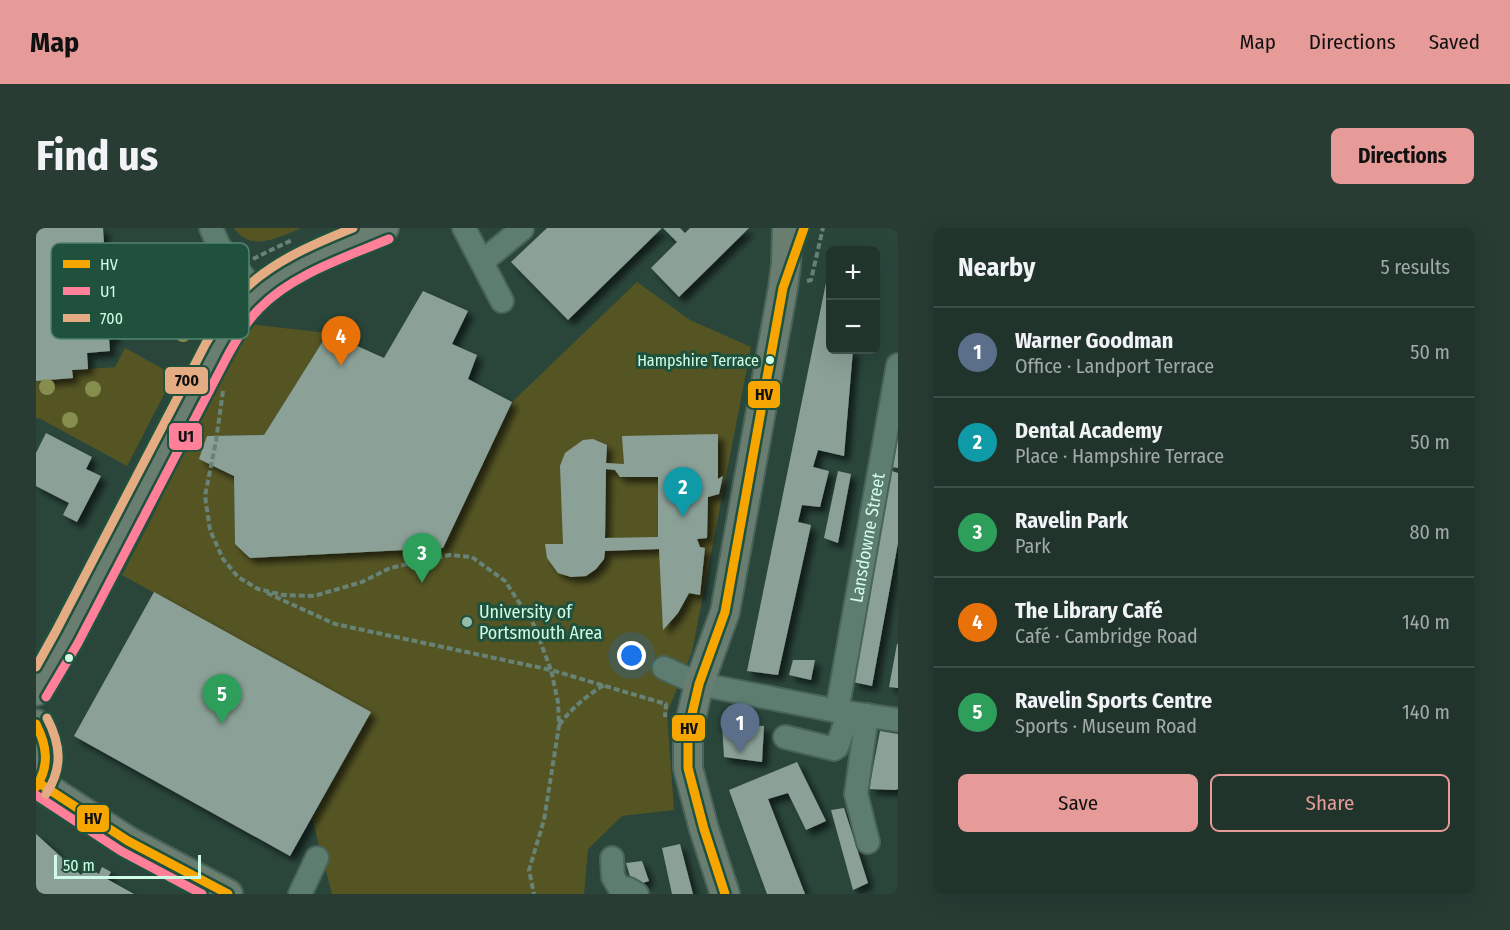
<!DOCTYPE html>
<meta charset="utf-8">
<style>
:root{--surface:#20342c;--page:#283c34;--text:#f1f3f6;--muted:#a2aaa9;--line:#3d4f48;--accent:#e69b98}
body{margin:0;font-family:"Fira Sans Condensed",sans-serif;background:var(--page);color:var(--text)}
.controls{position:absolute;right:18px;top:18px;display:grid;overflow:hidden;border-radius:9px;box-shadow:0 6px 24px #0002}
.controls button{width:54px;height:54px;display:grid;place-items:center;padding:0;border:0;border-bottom:2px solid var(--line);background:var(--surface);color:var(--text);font:30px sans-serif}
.scale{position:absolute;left:18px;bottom:15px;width:147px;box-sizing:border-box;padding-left:6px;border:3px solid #d0fce6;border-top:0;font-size:16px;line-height:21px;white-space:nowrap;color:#d0fce6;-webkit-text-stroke:4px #1f513d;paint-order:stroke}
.you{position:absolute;left:596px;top:428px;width:21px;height:21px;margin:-15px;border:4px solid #fff;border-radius:50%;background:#1a73e8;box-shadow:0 0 0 9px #1a73e833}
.badge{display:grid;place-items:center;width:39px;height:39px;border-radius:50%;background:var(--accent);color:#fff;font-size:20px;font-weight:700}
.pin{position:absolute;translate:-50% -50px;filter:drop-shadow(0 2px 3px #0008)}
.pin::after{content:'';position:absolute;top:32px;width:21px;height:18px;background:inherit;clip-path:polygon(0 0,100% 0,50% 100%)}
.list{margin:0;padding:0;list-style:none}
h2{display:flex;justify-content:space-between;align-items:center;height:78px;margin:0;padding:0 24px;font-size:26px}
h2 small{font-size:20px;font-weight:400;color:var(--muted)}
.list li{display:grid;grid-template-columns:39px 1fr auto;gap:18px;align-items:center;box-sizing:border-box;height:90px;padding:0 24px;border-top:2px solid var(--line)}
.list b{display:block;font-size:22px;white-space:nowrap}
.list p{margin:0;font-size:20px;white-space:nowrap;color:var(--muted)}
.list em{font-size:20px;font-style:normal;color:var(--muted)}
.actions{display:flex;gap:12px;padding:18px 24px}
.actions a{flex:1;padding:14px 0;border:2px solid var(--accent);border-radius:9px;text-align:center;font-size:21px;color:var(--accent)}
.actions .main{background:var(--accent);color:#111}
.map{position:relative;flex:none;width:862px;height:666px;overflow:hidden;border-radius:9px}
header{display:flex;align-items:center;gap:36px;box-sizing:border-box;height:84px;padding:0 30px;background:var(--accent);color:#111}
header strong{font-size:28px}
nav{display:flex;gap:33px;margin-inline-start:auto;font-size:21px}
.intro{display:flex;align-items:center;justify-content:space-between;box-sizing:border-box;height:144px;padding:0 36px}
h1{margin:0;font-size:42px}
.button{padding:15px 27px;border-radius:9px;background:var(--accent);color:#111;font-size:21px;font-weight:700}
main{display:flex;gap:36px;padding:0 36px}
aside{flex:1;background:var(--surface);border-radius:9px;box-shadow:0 6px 24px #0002}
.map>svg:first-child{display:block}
</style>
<header>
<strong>Map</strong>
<nav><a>Map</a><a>Directions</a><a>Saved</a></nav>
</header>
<div class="intro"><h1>Find us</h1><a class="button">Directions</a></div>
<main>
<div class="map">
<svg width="862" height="666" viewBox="0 0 862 666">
<defs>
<filter id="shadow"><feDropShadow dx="5.5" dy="5.5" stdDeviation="3" flood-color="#0009"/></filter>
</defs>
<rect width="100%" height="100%" fill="#2a463b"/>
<!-- green -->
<path fill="#555524" d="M 198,0 L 265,0 C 244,9 215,25 198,0 Z
M 601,54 L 654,92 L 715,119 L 656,424 L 631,485 L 638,582 L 586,588 L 552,621 L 548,666 L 296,666 L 276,591 L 334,484 L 86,347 L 119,284 L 147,220 L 212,96 L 292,105 L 228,207 L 171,208 L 164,231 L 198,248 L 199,316 L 214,330 L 407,319 L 476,174 Z
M 89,120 L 138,147 L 91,238 L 3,190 L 0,191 L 0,130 L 51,125 L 53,141 L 79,139 Z"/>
<!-- building -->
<path fill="#8ba197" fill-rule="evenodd" filter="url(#shadow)" d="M 0,0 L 67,0 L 73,93 L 78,93 L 79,110 L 73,111 L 74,123 L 51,125 L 52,141 L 36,142 L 37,150 L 0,153 Z
M 511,0 L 626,0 L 532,92 L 475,34 Z
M 627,0 L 644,0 L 649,5 L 654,0 L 713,0 L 643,69 L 615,40 L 641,14 Z
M 793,40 L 794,40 L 794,122 L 817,122 L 808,228 L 782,222 L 777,239 L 793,243 L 784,279 L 766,277 L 762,294 L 775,297 L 742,447 L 711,443 Z
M 387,63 L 432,83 L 416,116 L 441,127 L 432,151 L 476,174 L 407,320 L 214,330 L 199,316 L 198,248 L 163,231 L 171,208 L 228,207 L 292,105 L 348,130 Z
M 10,205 L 56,229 L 50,241 L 65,248 L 41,294 L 27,287 L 33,275 L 0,258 L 0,225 Z
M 682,206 L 682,251 L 687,248 L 683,266 L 672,269 L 671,310 L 661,311 L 664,319 L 669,320 L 664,367 L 653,365 L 642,385 L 627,402 L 623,321 L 569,323 L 568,331 L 560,341 L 550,348 L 535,349 L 522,345 L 511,330 L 509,316 L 527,316 L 524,238 L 529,225 L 547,212 L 557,211 L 571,217 L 570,235 L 588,236 L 586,208 ZM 570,241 L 579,242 L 584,249 L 622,249 L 622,309 L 569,310 Z
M 861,210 L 862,210 L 862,240 L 856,239 Z
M 802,243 L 815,246 L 802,315 L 788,310 Z
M 856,243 L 862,245 L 862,315 L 836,458 L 817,454 Z
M 118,364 L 335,484 L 254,628 L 38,508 Z
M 861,416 L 862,416 L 862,460 L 853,459 Z
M 757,432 L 779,432 L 775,452 L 753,447 Z
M 686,496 L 728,498 L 726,534 L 688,529 Z
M 844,503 L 862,506 L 862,561 L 859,562 L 833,561 Z
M 761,534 L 790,593 L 770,602 L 752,565 L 732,571 L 769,666 L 731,666 L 693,562 Z
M 808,580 L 832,655 L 817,662 L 795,582 Z
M 0,606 L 45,647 L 51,639 L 63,646 L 66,639 L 75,644 L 71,651 L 98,666 L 6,666 L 0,661 Z
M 644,616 L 657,666 L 636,666 L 626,620 Z
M 606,633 L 613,653 L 597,658 L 590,635 Z"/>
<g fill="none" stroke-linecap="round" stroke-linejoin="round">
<!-- minor casing -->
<g stroke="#486358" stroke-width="26">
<g id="minor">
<path d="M 175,0 L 183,18 L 221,66"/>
<path d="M 428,0 L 466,73"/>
<path d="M 446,34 L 486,1"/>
<path d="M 628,440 L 663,456 L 801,483 L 862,492"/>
<path id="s1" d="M 801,483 L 862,137"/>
<path d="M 831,487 L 820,566 L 832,614"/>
<path d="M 749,509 L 798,521 L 801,519 L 810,493 L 809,484"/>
<path d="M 576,630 L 577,649 L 583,659 L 593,661 L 601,666"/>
<path d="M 264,666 L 281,630"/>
</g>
</g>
<!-- major casing -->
<g stroke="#486358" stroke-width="32">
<path id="major" d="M 0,463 L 31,409 L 181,121 C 192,102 204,81 221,66 C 258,35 304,19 348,0
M 0,496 C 12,516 15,540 0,559
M 3,555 L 92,613 L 192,666
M 689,666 L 668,601 L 652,540 L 652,503 L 663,456 L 689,384 L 747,60 L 750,36 L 751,0"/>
</g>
<!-- path -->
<path stroke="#678276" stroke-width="4" stroke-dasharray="6 3" stroke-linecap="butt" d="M 217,31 L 231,24 L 256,12
M 771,53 L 775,52 L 787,0
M 187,163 L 180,213 L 169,268 L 174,302 L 187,331 L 202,349 L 222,361 L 247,367 L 278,368 L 326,354 L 354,340 L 414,327 L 436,329 L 469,353 L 498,397 L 515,442 L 630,476 L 629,489
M 231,365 L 299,396 L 515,442 L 522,474 L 523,498 L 508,592 L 493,642 L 498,666
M 523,497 C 537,479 549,469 568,457"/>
<!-- minor -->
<use href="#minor" stroke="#5e7d71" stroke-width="22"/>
<!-- major -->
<use href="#major" stroke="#6a7d71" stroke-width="28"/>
<!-- bus-1 casing -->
<g stroke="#1f513d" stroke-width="14">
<path id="bus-1" d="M 0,496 C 11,518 14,538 0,559
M 3,555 L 92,613 L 192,666
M 689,666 L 668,601 L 652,540 L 652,503 L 663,456 L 689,384 L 747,60 L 768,0"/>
</g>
<!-- bus-2 casing -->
<g stroke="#1f513d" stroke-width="14">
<path id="bus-2" d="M 10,469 L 42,415 L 192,127 C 201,111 210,94 223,81 C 255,47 310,29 353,11
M 0,567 L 85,623 L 166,666"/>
</g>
<!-- bus-3 casing -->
<g stroke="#1f513d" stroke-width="14">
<path id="bus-3" d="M 0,439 L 20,403 L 170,115 C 180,98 191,80 205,65 C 234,34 278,16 317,0
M 10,566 C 27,540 25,517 11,490"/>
</g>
<!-- bus-1 -->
<use href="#bus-1" stroke="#f7a600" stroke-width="9"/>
<!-- bus-2 -->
<use href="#bus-2" stroke="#ff8098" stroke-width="9"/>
<!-- bus-3 -->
<use href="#bus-3" stroke="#e5ac83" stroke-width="9"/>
</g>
<!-- trees -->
<g fill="#868e4e">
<circle cx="147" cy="106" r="8"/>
<circle cx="11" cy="159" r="8"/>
<circle cx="57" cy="161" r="8"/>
<circle cx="34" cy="192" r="8"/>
</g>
<!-- markers -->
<g fill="#d0fce6" stroke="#1f513d" stroke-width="2">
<circle cx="734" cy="132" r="5"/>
<circle cx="33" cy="430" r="5"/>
</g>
<circle fill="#96bcaa" stroke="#1f513d" stroke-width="2" cx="431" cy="394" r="6"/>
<g text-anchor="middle" stroke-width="6" stroke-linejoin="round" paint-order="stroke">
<!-- bus labels -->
<g font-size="16" fill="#d0fce6" stroke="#1f513d" text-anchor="end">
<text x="723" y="138">Hampshire Terrace</text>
</g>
<!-- street labels -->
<g font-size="18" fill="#d0fce6" stroke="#1f513d">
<text dy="6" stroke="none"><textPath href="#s1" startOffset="176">Lansdowne Street</textPath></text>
</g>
<!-- poi labels -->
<g font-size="18" fill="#d0fce6" stroke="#1f513d" text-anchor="start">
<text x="443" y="390">University of<tspan x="443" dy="21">Portsmouth Area</tspan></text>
</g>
</g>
<!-- legend -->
<rect x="15" y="15" width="198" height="96" rx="9" fill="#1f513d" stroke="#548470" stroke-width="1.5"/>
<rect x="27" y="32" width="27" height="8" fill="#f7a600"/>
<rect x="27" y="59" width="27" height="8" fill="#ff8098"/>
<rect x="27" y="86" width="27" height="8" fill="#e5ac83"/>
<g font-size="16" fill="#d0fce6">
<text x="64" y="42">HV</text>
<text x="64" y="69">U1</text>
<text x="64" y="96">700</text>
</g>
<g stroke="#1f513d" stroke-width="2">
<rect x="128" y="138" width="45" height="29" rx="6" fill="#e5ac83"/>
<rect x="711" y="152" width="34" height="29" rx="6" fill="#f7a600"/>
<rect x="132" y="194" width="35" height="29" rx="6" fill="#ff8098"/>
<rect x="635" y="486" width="35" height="28" rx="6" fill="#f7a600"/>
<rect x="40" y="576" width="34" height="29" rx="6" fill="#f7a600"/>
</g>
<g font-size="16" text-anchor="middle" font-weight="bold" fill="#111">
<text x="151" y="158">700</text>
<text x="728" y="172">HV</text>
<text x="150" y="214">U1</text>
<text x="653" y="506">HV</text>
<text x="57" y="596">HV</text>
</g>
</svg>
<div class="controls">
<button>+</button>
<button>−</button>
</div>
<div class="scale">50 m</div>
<div class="you"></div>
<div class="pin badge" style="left:704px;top:525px;background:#5c6f8a">1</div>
<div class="pin badge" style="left:647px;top:289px;background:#0f9aa8">2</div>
<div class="pin badge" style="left:386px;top:355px;background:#2e9e5b">3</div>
<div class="pin badge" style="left:305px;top:138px;background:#e8710a">4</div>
<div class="pin badge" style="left:186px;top:496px;background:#2e9e5b">5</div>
</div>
<aside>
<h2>Nearby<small>5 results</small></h2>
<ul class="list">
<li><span class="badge" style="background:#5c6f8a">1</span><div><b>Warner Goodman</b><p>Office · Landport Terrace</p></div><em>50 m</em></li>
<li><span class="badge" style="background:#0f9aa8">2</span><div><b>Dental Academy</b><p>Place · Hampshire Terrace</p></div><em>50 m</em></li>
<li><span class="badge" style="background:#2e9e5b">3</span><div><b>Ravelin Park</b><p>Park</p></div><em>80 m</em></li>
<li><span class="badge" style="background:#e8710a">4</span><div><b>The Library Café</b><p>Café · Cambridge Road</p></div><em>140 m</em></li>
<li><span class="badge" style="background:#2e9e5b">5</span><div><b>Ravelin Sports Centre</b><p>Sports · Museum Road</p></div><em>140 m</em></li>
</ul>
<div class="actions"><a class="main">Save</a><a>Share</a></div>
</aside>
</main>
